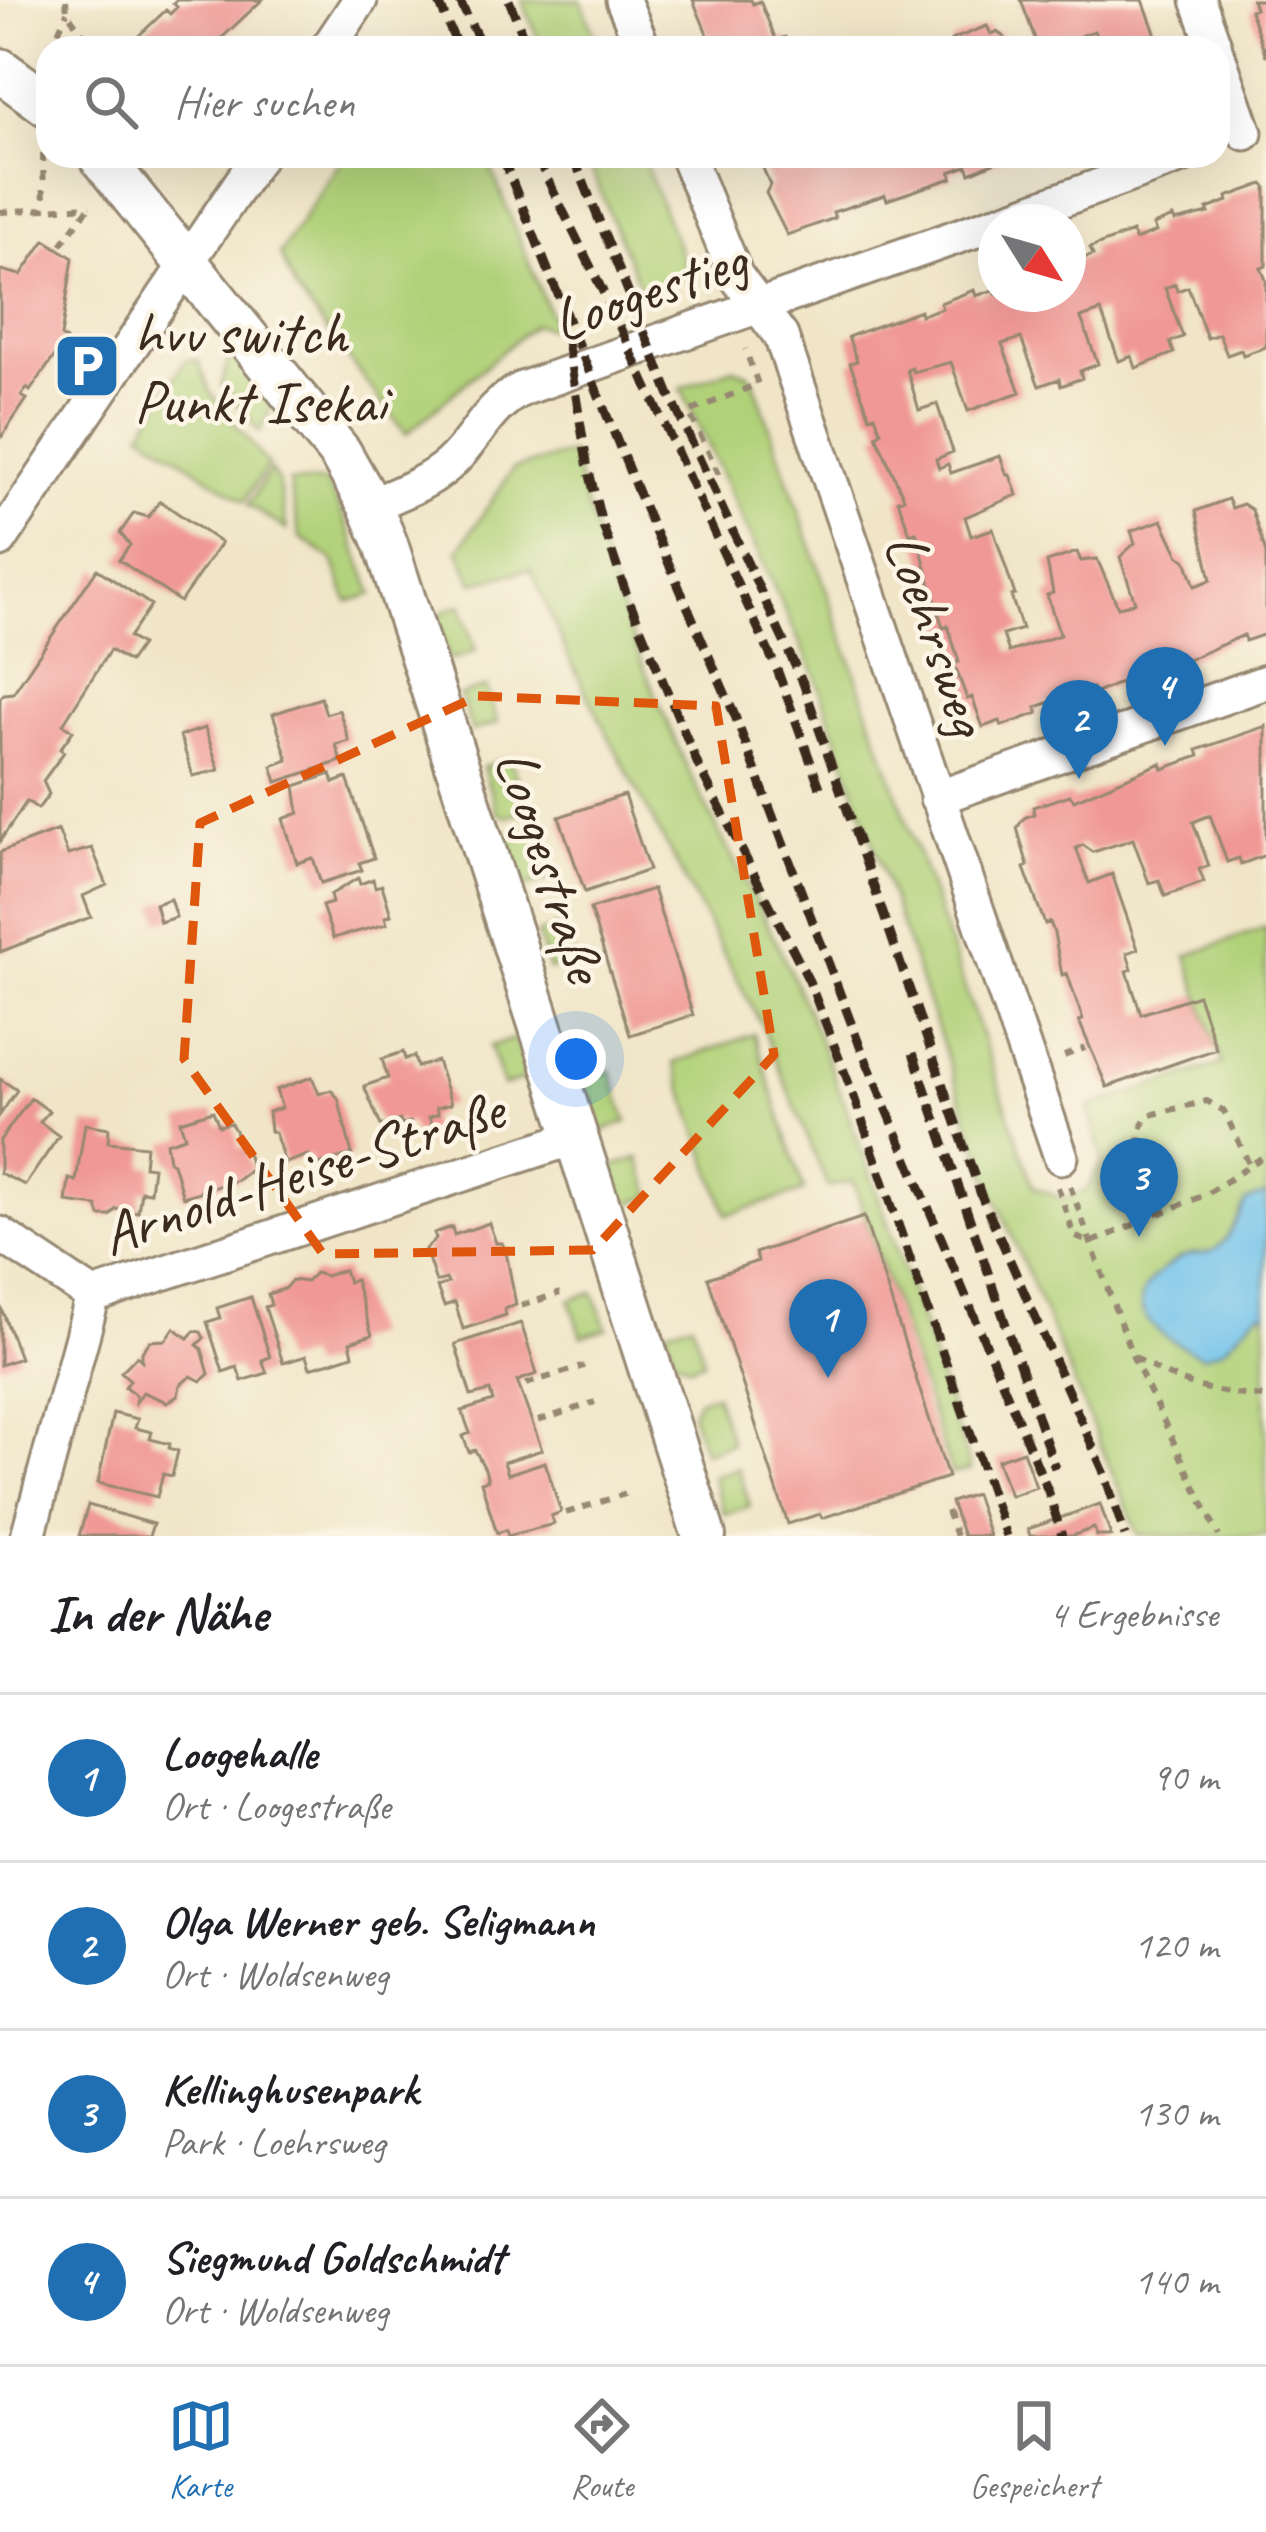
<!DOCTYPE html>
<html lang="de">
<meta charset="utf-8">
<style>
:root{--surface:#fff;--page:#f2f2f2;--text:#202124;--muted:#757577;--line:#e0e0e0;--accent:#1f6fb2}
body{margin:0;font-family:Caveat,sans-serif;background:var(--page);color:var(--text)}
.compass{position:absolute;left:978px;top:204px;width:108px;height:108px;border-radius:50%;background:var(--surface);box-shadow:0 12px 48px #0002;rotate:127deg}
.you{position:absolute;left:576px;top:1059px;width:42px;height:42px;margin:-30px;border:9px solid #fff;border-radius:50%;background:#1a73e8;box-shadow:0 0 0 18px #1a73e833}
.badge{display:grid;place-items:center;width:78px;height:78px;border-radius:50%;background:var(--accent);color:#fff;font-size:39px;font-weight:700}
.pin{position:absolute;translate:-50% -99px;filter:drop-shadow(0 3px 6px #0008)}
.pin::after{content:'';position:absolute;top:63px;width:42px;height:36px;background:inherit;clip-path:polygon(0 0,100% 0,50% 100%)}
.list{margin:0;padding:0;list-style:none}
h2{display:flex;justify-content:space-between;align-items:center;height:156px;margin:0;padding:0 48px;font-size:51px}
h2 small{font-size:39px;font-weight:400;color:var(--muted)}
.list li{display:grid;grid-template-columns:78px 1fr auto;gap:36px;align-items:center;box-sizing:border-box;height:168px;padding:0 48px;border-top:3px solid var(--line)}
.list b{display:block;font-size:45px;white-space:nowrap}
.list p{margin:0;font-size:39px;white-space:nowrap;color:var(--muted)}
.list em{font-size:39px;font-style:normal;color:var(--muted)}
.icon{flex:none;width:66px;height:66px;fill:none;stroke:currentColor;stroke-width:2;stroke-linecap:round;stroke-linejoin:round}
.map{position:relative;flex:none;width:1266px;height:1536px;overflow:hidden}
.search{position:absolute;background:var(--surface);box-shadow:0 12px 48px #0002;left:36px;right:36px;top:36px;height:132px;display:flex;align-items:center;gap:30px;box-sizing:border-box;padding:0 42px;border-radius:36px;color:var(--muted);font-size:45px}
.sheet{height:828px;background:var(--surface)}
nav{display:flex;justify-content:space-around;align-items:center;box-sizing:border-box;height:168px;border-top:3px solid var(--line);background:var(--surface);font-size:33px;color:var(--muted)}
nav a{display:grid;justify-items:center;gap:6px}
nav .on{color:var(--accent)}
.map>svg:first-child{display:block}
</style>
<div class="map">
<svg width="1266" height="1536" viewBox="0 0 1266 1536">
<rect width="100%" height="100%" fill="#fcf5e5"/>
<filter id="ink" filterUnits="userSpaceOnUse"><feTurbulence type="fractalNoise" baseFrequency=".00833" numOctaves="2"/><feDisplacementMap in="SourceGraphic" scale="24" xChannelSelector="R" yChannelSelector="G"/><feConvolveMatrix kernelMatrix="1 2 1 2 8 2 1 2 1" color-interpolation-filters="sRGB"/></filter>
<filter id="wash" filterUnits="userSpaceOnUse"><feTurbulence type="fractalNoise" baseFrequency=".004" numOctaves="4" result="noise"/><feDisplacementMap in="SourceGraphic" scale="48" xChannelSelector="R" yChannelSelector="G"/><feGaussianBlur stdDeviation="2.7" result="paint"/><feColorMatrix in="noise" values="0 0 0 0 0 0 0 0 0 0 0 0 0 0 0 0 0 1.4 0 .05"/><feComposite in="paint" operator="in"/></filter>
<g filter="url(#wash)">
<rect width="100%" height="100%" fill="#f0e5c7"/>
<!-- green -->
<path fill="#b1d179" stroke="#767e4c" stroke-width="3" d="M 522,0 L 581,0 L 600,48 L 542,48 Z
M 344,156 L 486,156 L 556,330 L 534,324 L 406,434 L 295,289 L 280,254 Z
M 586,156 L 642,156 L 689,275 L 643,295 Z
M 230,354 L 272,405 L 260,432 L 221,385 Z
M 198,360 L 210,392 L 268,465 L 244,501 L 142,432 L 185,361 Z
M 733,368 L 748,373 L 753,379 L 1034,1187 L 1062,1199 L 1086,1191 L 1103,1159 L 1088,1107 L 1222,1064 L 1187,956 L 1266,927 L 1266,1194 L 1247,1201 C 1236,1216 1231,1240 1215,1250 C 1206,1256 1197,1251 1187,1255 C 1164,1263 1142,1290 1143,1313 L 1223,1349 L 1260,1312 L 1266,1313 L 1266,1536 L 1139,1536 L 992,1189 L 816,677 L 681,388 Z
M 571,453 C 601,562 641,667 688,769 C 722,844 766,914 798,989 C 866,1146 916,1309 971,1470 L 952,1474 L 853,1181 L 828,1187 L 761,1024 L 610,739 L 568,656 L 531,569 L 473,583 L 459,550 L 513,469 Z
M 270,470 L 278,481 L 287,530 L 248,505 Z
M 289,482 L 326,482 L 344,518 L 373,594 L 348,602 L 333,560 L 300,537 Z
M 461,605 L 476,651 L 450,660 L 437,621 L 445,610 Z
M 486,687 L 498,723 L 472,731 L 460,695 Z
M 510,758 L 527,810 L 507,816 L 497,813 L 483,767 Z
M 531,827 L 549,878 L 522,888 L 507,840 L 513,833 Z
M 563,925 L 576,961 L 549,970 L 537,934 Z
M 754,1034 L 804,1191 L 727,1215 L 674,1063 Z
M 516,1038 L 529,1078 L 503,1086 L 490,1046 Z
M 611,1071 L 627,1122 L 601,1131 L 584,1079 Z
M 639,1158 L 652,1196 L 624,1205 L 611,1167 Z
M 593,1292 L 607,1328 L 582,1336 L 570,1300 Z
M 692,1322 L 704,1361 L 690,1366 L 674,1358 L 666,1329 Z
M 715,1394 L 731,1443 L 704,1452 L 691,1413 L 699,1399 Z
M 738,1468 L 750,1506 L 724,1514 L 712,1476 Z"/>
<!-- water -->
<path fill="#6fc2eb" stroke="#557684" stroke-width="3" d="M 1266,1194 L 1266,1313 L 1259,1312 L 1223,1349 L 1203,1356 C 1146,1332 1108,1298 1183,1257 C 1194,1251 1207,1257 1217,1248 C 1232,1236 1237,1216 1247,1201 Z"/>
<!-- pier -->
<path fill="#f0e5c7" d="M 0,14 L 31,36 L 1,117 L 0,117 Z"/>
<g id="blocks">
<!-- building -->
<path fill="#f09895" d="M 176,0 L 262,0 L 211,48 L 130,48 L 128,46 L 166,10 L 170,14 L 177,7 L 173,3 Z
M 693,0 L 751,0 L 753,4 L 760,1 L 776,40 L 785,37 L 790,48 L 713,48 Z
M 1021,0 L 1143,0 L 1157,38 L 1162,37 L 1166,48 L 1102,48 L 1094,31 L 1049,47 L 1037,44 Z
M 1252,0 L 1266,0 L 1266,56 L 1250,10 L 1255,8 Z
M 987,26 L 991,34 L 997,32 L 1004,37 L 1008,48 L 954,48 L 951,40 Z
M 758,156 L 821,159 L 1009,156 L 970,173 L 967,166 L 950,172 L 952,178 L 887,200 L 885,195 L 833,212 L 835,218 L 787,235 L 766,193 L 770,185 Z
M 1263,184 L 1266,187 L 1266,266 L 1261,268 L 1266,280 L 1266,347 L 1243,355 L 1241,350 L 1227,355 L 1219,334 L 1207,338 L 1188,287 L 1177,291 L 1175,284 L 1165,288 L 1183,337 L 1170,342 L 1174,353 L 1136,368 L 1132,356 L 1119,361 L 1101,311 L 1081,318 L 1098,364 L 1080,371 L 1082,378 L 1061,386 L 1059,379 L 1039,386 L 1021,338 L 1002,344 L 1020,392 L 968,411 L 951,362 L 913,372 L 912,368 L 907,370 L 919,410 L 937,404 L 953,452 L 936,459 L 939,468 L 948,464 L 951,473 L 1000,456 L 1007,475 L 1010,475 L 1017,495 L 965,517 L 971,536 L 993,529 L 1015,595 L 1011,596 L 1022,629 L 1003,635 L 1009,652 L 1060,635 L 1047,595 L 1053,593 L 1047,562 L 1077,552 L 1081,561 L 1097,559 L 1118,607 L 1127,605 L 1135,602 L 1120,557 L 1135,543 L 1131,531 L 1162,520 L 1179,556 L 1186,560 L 1195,586 L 1211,580 L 1196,511 L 1228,499 L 1232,508 L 1243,504 L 1252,510 L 1266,553 L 1266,634 L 1245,641 L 1244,635 L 1169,668 L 1166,663 L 1094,694 L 1092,688 L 1036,707 L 1038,713 L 1002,726 L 1000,721 L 983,727 L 972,697 L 967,699 L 954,663 L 959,662 L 956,652 L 948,626 L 943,628 L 916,532 L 910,534 L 898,500 L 904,498 L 876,435 L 881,432 L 875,415 L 870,417 L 850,363 L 857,361 L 848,337 L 920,310 L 921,315 L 942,308 L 940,303 L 974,290 L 976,296 L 996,289 L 996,294 L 1068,294 L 1068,263 L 1093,255 L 1090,248 L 1132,232 L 1135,240 L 1156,232 L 1153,225 L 1173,217 L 1175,221 L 1209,213 L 1207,209 L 1228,201 L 1227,197 Z
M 45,240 L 73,258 L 61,336 L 66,340 L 30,391 L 27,388 L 21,396 L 27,399 L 0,439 L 0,270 L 21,275 Z
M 160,501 L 221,543 L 180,602 L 119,560 L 130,545 L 120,533 L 134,513 L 148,517 Z
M 97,569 L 151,605 L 129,637 L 141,645 L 129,662 L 110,650 L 63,724 L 73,731 L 60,749 L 64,752 L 43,781 L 49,794 L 38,809 L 27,801 L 0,841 L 0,698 L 4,694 L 13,693 Z
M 321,698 L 326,714 L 339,710 L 349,741 L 336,745 L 341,761 L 277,782 L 272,766 L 288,760 L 273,714 Z
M 1266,726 L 1266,855 L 1241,864 L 1239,858 L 1227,862 L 1210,815 L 1193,822 L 1209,866 L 1199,869 L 1204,882 L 1165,896 L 1159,880 L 1149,883 L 1133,839 L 1093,852 L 1083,845 L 1076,848 L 1089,883 L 1112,874 L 1138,949 L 1127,953 L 1132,969 L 1127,971 L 1141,1014 L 1198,995 L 1216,1049 L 1107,1087 L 1079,1021 L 1083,1020 L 1067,973 L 1062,975 L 1054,933 L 1050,922 L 1045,924 L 1024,868 L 1028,866 L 1017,828 L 1024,818 L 1034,814 L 1033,807 L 1070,795 L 1074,800 L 1161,763 L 1163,769 L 1182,762 L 1199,756 L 1197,750 Z
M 205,728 L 219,770 L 193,776 L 180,736 Z
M 331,774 L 334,783 L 347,778 L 374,858 L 359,863 L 362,870 L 321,883 L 313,858 L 297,863 L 283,819 L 299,813 L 295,786 Z
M 624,795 L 649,870 L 585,892 L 559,817 Z
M 58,830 L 68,855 L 92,848 L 107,885 L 83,896 L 91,917 L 0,952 L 0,852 Z
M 358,878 L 360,884 L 373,879 L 375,887 L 382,885 L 391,915 L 385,917 L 387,924 L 333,938 L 322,906 L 332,903 L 330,895 Z
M 653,889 L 693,1015 L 630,1035 L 590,909 Z
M 170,899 L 176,917 L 160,922 L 155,904 Z
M 403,1052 L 405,1059 L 414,1056 L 417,1067 L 437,1061 L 451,1104 L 436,1108 L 438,1114 L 429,1117 L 433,1128 L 414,1134 L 410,1122 L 402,1125 L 400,1120 L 381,1126 L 364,1086 L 388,1078 L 382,1059 Z
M 312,1077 L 319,1094 L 331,1090 L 338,1098 L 352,1154 L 312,1167 L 308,1155 L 285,1163 L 275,1133 L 270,1131 L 268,1112 L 282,1108 L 276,1090 Z
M 0,1079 L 17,1090 L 0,1115 Z
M 31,1098 L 49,1111 L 40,1122 L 59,1136 L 25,1185 L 0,1173 L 0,1140 Z
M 213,1111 L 219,1126 L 230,1123 L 235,1130 L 239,1149 L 245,1147 L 252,1169 L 238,1180 L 183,1197 L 173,1163 L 169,1161 L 166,1143 L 185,1137 L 180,1121 Z
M 85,1124 L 109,1128 L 108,1142 L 146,1146 L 144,1166 L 153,1167 L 150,1192 L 141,1191 L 138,1212 L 116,1209 L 110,1216 L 100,1216 L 97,1206 L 66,1202 L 69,1179 L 76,1181 Z
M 864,1217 L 948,1477 L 822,1518 L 820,1514 L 788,1524 L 708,1278 L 758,1261 L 755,1253 Z
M 489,1223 L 496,1243 L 502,1243 L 506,1252 L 516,1305 L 504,1309 L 506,1315 L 463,1329 L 455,1302 L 444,1306 L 437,1287 L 448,1283 L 446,1279 L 436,1282 L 425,1249 L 436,1239 L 434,1233 L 452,1227 L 454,1235 Z
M 344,1270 L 348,1282 L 355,1280 L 372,1335 L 350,1342 L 353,1355 L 331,1362 L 310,1368 L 306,1356 L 283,1363 L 265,1307 L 271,1305 L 268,1294 L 284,1289 L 292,1280 L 306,1282 L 315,1273 L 326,1276 Z
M 251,1297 L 270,1357 L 262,1360 L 267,1373 L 242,1381 L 237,1367 L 223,1372 L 207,1322 L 220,1318 L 217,1308 Z
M 0,1305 L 20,1358 L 0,1365 Z
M 521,1323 L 537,1374 L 517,1381 L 542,1450 L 504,1462 L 508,1474 L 545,1462 L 561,1512 L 551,1516 L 554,1524 L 508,1536 L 506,1530 L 497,1533 L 481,1482 L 488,1480 L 485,1469 L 475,1450 L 469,1452 L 463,1436 L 470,1433 L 462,1411 L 493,1401 L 490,1391 L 471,1396 L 455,1344 Z
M 174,1328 L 188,1338 L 194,1331 L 201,1332 L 204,1338 L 197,1345 L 202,1349 L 209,1374 L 201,1381 L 191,1376 L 180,1385 L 178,1396 L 167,1402 L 143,1392 L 136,1402 L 136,1395 L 125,1387 L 130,1380 L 121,1372 L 137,1356 L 142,1361 L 142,1352 L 150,1341 L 166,1340 Z
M 113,1413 L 138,1419 L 135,1428 L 152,1432 L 150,1439 L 170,1444 L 169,1448 L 178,1451 L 172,1476 L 163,1474 L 157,1497 L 98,1483 Z
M 1023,1451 L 1036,1487 L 1010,1496 L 997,1460 Z
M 975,1494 L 989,1536 L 963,1536 L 951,1502 Z
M 1100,1504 L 1111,1536 L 1097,1536 L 1094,1528 L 1072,1536 L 1030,1536 L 1028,1529 Z
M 88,1505 L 153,1524 L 149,1536 L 79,1536 Z"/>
</g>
</g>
<g filter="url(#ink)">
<use href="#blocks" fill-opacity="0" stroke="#968872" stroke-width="3"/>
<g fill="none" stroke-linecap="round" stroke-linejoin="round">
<!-- minor casing -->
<g stroke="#968872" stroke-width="39">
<path id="minor" d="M 623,0 L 643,48
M 1198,0 L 1215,48
M 328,48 L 360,0
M 1218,56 L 1245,133
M 687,156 L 736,276 L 781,336 L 1061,1157
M 1000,222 L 1182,156
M 370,506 C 397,494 426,484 448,465 C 478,439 484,409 522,389 L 996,223
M 0,540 L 259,156
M 937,798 L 1266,682
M 0,1234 L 93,1296
M 93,1296 L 576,1137
M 28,1536 L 93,1296"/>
</g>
<!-- tertiary casing -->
<g stroke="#968872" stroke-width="48">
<path id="tertiary" d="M 0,70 L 48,105
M 100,156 L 340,453 L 370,506 L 386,544 L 704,1536"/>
</g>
<!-- path -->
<path stroke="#968872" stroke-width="6" stroke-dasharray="9 9" stroke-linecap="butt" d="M 66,0 L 67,12 L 93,48
M 51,48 L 67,12
M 43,153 L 44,211
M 0,212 L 90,206
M 61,245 L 90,206
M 719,474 L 689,412 L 758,384 L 745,349
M 1064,1056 L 1085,1048
M 1070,1186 L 1132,1355 L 1219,1536
M 1058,1187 L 1074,1236 L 1090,1243 L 1207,1194 L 1266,1155
M 1159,1215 C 1147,1181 1130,1151 1146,1116 L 1207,1101 L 1224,1111 L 1250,1166
M 521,1306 L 560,1293
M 1135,1357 C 1175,1384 1217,1394 1266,1397
M 526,1384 L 584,1366
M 538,1421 L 595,1402
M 947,1511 L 956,1536
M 566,1513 L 625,1494"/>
<!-- minor -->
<use href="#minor" stroke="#fff" stroke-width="33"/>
<!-- tertiary -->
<use href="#tertiary" stroke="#fff" stroke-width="42"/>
<!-- rail -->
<path stroke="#3b2a1e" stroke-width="9" stroke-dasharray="18 9" stroke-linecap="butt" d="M 438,0 L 458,48
M 459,0 L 483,48
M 509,0 L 528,48
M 502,156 L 639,495 L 735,716 L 858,1041 L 1048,1491 L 1062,1536
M 536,156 L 611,308 L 778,672 L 822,793
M 573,156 L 669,393 L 803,683 L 981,1195 L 1103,1470 L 1125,1536
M 567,341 L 587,463 L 601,520 L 625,590 L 698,765 L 809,981 L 853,1094 L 1006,1536
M 913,1053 L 1055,1468"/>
</g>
</g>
<!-- marked area -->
<path fill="none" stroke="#df570d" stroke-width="9" stroke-dasharray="24 15" stroke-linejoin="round" d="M 478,696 L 716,706 L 774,1055 L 593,1250 L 323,1254 L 184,1059 L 200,823 Z"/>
<!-- icons -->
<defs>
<g id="parking-square" transform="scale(3.45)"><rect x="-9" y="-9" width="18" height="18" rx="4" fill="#1f6fb2" stroke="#fcf5e5"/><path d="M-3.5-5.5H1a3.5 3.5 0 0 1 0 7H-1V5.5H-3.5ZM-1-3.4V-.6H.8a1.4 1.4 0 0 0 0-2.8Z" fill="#fff"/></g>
</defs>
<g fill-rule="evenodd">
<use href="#parking-square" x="87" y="366"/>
</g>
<g text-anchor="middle" stroke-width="9" stroke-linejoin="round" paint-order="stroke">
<!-- street labels -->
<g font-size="60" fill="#3b2a1e" stroke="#fcf5e5">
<text transform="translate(649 289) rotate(-19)" y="21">Loogestieg</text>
<text transform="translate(938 633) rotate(71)" y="21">Loehrsweg</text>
<text transform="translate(552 865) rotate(72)" y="21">Loogestraße</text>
<text transform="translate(302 1171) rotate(-18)" y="21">Arnold-Heise-Straße</text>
</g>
<!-- poi labels -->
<g font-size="60" fill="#3b2a1e" stroke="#fcf5e5" text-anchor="start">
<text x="134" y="353">hvv switch<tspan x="134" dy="69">Punkt Isekai</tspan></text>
</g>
</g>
</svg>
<svg class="compass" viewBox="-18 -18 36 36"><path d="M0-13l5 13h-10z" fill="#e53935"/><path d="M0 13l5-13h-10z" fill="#757577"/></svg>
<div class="you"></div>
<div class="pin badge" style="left:828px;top:1378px">1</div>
<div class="pin badge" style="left:1079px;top:779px">2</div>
<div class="pin badge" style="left:1139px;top:1237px">3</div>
<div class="pin badge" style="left:1165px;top:746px">4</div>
<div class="search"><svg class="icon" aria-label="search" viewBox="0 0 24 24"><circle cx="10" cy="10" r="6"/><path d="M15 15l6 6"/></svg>Hier suchen</div>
</div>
<section class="sheet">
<h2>In der Nähe<small>4 Ergebnisse</small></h2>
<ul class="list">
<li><span class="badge">1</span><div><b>Loogehalle</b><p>Ort · Loogestraße</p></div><em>90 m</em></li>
<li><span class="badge">2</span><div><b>Olga Werner geb. Seligmann</b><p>Ort · Woldsenweg</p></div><em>120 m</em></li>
<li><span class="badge">3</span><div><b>Kellinghusenpark</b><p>Park · Loehrsweg</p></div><em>130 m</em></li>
<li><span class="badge">4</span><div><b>Siegmund Goldschmidt</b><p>Ort · Woldsenweg</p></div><em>140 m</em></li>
</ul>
</section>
<nav>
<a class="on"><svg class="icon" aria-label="map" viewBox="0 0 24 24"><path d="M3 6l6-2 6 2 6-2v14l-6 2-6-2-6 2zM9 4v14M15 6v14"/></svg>Karte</a>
<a><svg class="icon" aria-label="directions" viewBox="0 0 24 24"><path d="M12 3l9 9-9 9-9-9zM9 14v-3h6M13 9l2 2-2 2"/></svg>Route</a>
<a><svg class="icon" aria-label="saved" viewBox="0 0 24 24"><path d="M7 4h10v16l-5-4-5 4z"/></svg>Gespeichert</a>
</nav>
